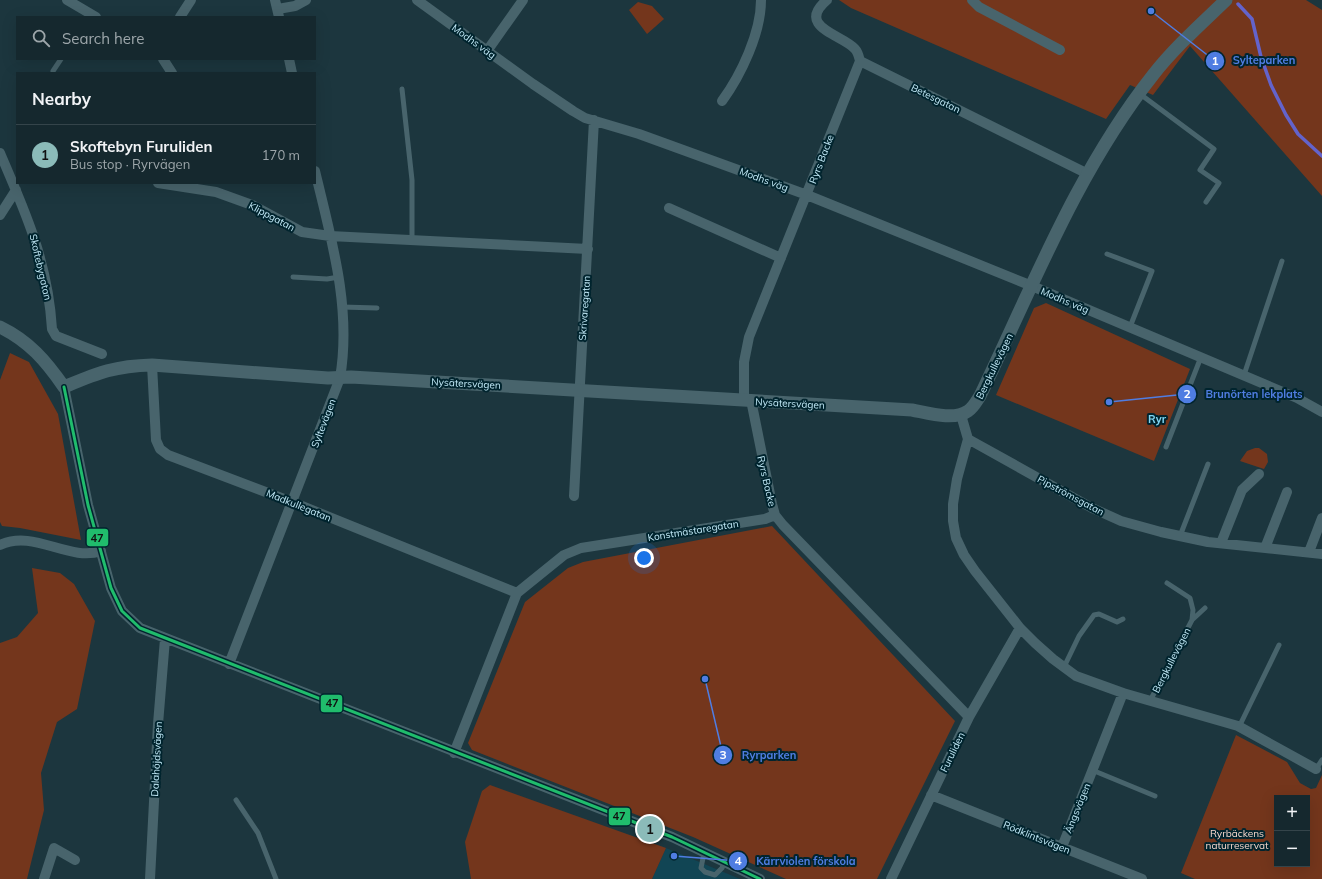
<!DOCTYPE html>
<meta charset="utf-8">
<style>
:root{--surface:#15282e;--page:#22343a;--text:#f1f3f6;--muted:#9da6aa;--line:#34444a;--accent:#8bbbb9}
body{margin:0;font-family:Mulish,sans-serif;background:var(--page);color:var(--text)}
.controls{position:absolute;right:12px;bottom:12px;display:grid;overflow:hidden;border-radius:0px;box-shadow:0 4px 16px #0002}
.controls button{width:36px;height:36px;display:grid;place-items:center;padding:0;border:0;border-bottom:1px solid var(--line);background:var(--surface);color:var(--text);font:20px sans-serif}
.you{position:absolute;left:644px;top:558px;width:14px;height:14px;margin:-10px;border:3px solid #fff;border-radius:50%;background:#1a73e8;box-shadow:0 0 0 6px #1a73e833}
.badge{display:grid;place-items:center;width:26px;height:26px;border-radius:50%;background:var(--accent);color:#111;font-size:13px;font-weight:700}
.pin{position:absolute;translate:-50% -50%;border:2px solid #fff;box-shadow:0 1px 4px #0006}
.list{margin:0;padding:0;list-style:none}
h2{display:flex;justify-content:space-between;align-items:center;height:52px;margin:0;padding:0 16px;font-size:17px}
h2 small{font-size:13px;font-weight:400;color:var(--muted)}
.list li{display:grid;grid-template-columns:26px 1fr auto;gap:12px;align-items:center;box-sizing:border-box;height:60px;padding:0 16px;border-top:1px solid var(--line)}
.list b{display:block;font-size:15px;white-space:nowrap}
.list p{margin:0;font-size:13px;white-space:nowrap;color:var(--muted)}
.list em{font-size:13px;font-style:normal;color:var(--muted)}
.icon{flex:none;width:22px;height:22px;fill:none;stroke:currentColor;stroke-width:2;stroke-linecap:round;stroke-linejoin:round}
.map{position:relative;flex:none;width:1322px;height:879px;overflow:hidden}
.search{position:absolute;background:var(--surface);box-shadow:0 4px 16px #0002;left:16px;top:16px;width:300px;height:44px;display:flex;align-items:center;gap:10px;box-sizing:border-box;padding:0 14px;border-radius:0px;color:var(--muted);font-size:15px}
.panel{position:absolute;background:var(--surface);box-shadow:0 4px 16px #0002;left:16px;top:72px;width:300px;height:112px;border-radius:0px}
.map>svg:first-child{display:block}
</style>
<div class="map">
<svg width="1322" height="879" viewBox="0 0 1322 879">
<rect width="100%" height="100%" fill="#1c363e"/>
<!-- built -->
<path fill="#114554" d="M 666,848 L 740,879 L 652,879 Z"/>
<!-- green -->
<path fill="#74361c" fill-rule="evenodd" d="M 839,0 L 1306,0 L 1322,10 L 1322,196 L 1190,46 L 1153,95 L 1130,85 L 1106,119 L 851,8 Z
M 638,2 L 652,6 L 664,19 L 647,34 L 629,10 Z
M 1046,303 L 1190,369 L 1154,461 L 996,395 L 1034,308 Z
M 10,353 L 29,362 L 58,414 L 81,540 L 20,528 L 2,526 L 0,522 L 0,380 Z
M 1255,448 L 1259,448 L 1267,454 L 1268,462 L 1264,469 L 1240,461 L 1247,451 Z
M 772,526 L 955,721 L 877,879 L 786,879 L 693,837 L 472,750 L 468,743 L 525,602 L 568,568 L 583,562 Z
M 32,568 L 60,573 L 74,584 L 95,621 L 77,709 L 57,722 L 41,773 L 44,810 L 27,879 L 0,879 L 0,643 L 17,637 L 38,613 Z
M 1236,735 L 1287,762 L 1300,783 L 1311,789 L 1316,788 L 1322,775 L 1322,879 L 1195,879 L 1181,873 ZM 1277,798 L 1307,798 L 1307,864 L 1277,864 Z
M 490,785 L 666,848 L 652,879 L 471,879 L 465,842 L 482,791 Z"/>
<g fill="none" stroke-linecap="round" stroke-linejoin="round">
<!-- stream -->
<path stroke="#6363cb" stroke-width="3.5" d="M 1238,4 L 1252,19 L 1261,57 L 1271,85 L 1286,115 L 1298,134 L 1322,156"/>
<!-- service -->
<path stroke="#48646c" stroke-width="5" d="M 53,71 L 61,59
M 402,89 L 412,180 L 412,240
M 1140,94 L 1214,149 L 1200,170 L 1219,183 L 1206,202
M 1107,254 L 1152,271 L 1130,327
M 293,277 L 327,279 L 339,277
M 342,307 L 377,308
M 1244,375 L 1282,261
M 1166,447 L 1201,357
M 1180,536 L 1208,464
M 1192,620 L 1205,608
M 1064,667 L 1079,636 L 1094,615 L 1099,614 L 1117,622 L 1123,619
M 1150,701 L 1192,620 L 1193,610 L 1190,598 L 1167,583
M 1239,727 L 1279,645
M 1316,769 L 1322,760
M 1092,770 L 1155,796
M 236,800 L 258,833 L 276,879
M 704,853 L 701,868 L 705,872 L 715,875 L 722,868 L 724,863"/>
<!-- minor -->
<path stroke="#48646c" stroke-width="10" d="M 67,0 L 96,17
M 275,0 L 279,17
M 417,0 L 533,84 L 573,111 L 585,118 L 639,134 L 807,195 L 1032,286 L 1297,398 L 1322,412
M 827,0 C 795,27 843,35 855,49 C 858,52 859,57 860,61 L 1088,174
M 972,0 L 979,7 L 1060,50
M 278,9 L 295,6 L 306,0
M 180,17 L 191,0
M 487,51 L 523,0
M 163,59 L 172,73
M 289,59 L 292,73
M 722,101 C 741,75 761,33 761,0
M 0,153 C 26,213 48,263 52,329 L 56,336 L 102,354
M 158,183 L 216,192 L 252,205 L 302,232 L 330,236 L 588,249
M 669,208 L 781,258
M 0,215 L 16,190
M 152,365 L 156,440 L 160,449 L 168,455 L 292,502 L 517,593
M 64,387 L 88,505 L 111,588 L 122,611 L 140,628 L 672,837 L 760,879
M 744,400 L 744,362 L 749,337 L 860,61
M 751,400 L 772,504 L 775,515 L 783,525 L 969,717
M 961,415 L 968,439 L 957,479 L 953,504 L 953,521 L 956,538 L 964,555 L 975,571 L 1020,628 L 1035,643 L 1053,659 L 1076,676 L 1123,693 L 1238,726 L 1316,769
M 968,439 L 1092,508 L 1121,521 L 1161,532 L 1208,542 L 1322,554
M 574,496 L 594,120
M 1221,543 L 1242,490 L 1259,474
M 0,545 C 34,529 69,562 101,551
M 1265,548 L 1287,492
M 1309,552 L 1322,518
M 229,664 L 340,378 C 352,308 331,238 315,171
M 454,753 L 517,593 L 564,555 L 581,548 L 765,519 L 775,515
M 931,795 L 1142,879
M 1062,847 L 1123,693
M 44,879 L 54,848 L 75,860
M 150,879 L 158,724 L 165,639
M 891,879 L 969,717 L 1020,628"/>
<!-- tertiary -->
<path stroke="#48646c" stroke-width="13" d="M 0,327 C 29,341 46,361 64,387 C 98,373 114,366 152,365 L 328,378 L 351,377 L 912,410 C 928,413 954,421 968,411 C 973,408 976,402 980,396 C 1032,288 1077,171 1153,75 C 1174,48 1201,24 1226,0"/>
<!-- bus-1 casing -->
<g stroke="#00242e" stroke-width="6">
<path id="bus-1" d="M 64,387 L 88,505 L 111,588 L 122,611 L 140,628 L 672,837 L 760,879"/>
</g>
<!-- bus-1 -->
<use href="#bus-1" stroke="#20bc6c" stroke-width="3"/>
</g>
<g text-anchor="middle" stroke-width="4" stroke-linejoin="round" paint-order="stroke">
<!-- street labels -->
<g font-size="10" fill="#c3ebf9" stroke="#00242e">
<text transform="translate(474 41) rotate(36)" y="4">Modhs väg</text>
<text transform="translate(936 98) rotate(26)" y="4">Betesgatan</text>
<text transform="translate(821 159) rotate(-69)" y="4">Ryrs Backe</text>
<text transform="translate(764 179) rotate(20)" y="4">Modhs väg</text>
<text transform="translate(272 216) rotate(28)" y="4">Klippgatan</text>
<text transform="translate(41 267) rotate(77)" y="4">Skoftebygatan</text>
<text transform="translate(1065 300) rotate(23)" y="4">Modhs väg</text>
<text transform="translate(584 308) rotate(-86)" y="4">Skrivaregatan</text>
<text transform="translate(994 366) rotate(-64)" y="4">Bergkullevägen</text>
<text transform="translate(466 383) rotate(3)" y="4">Nysätersvägen</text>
<text transform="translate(790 403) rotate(3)" y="4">Nysätersvägen</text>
<text transform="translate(323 423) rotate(-69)" y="4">Syltevägen</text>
<text transform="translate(767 481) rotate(77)" y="4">Ryrs Backe</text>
<text transform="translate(1071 495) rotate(28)" y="4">Pipströmsgatan</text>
<text transform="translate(299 505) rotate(22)" y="4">Madkullegatan</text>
<text transform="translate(693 530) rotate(-9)" y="4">Konstmästaregatan</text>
<text transform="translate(1171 660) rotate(-63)" y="4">Bergkullevägen</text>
<text transform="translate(952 752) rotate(-64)" y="4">Furuliden</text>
<text transform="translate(156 759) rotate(-87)" y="4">Dalahöjdsvägen</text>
<text transform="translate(1077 808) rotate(-68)" y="4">Ängsvägen</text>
<text transform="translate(1037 837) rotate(22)" y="4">Rödklintsvägen</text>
</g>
<!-- park labels -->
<g font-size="10" fill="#fcdbcf" stroke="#00242e">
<text x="1237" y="837">Ryrbäckens<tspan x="1237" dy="12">naturreservat</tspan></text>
</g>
<!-- neighbourhood labels -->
<g font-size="11" font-weight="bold" fill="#80d6f2" stroke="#00242e">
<text x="1157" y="423">Ryr</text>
</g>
</g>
<!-- callouts -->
<path fill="none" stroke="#4f7de2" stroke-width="1.5" d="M1151 11L1215 61M1109 402L1187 394M705 679L723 755M674 856L738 861"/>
<g fill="#4f7de2" stroke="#00242e" stroke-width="1.5">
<circle cx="1151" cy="11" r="4"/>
<circle cx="1109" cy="402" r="4"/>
<circle cx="705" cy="679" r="4"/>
<circle cx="674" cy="856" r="4"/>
<circle cx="1215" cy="61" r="10"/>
<circle cx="1187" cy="394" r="10"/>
<circle cx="723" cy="755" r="10"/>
<circle cx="738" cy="861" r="10"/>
</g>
<g font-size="12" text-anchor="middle" font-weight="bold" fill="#fff">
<text x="1215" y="65">1</text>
<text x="1187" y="398">2</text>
<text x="723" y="759">3</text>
<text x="738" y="865">4</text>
</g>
<g font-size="11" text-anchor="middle" font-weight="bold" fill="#4f7de2" stroke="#00242e" stroke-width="4" stroke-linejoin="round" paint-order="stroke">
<text x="1264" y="64">Sylteparken</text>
<text x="1254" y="398">Brunörten lekplats</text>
<text x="769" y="759">Ryrparken</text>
<text x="806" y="865">Kärrviolen förskola</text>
</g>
<g stroke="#00242e" stroke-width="1.5">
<rect x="86" y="528" width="23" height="19" rx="4" fill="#20bc6c"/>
<rect x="320" y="694" width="23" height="19" rx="4" fill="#20bc6c"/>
<rect x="608" y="807" width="23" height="19" rx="4" fill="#20bc6c"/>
</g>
<g font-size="11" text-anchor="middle" font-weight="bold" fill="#111">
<text x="97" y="542">47</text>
<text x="332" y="707">47</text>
<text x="619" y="820">47</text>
</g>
</svg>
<div class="controls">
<button>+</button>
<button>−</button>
</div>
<div class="you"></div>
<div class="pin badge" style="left:650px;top:829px">1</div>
<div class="search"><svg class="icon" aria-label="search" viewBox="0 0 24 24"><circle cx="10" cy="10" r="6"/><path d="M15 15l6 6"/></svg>Search here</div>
<section class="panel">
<h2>Nearby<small></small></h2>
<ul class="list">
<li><span class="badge">1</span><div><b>Skoftebyn Furuliden</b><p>Bus stop · Ryrvägen</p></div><em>170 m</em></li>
</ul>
</section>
</div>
